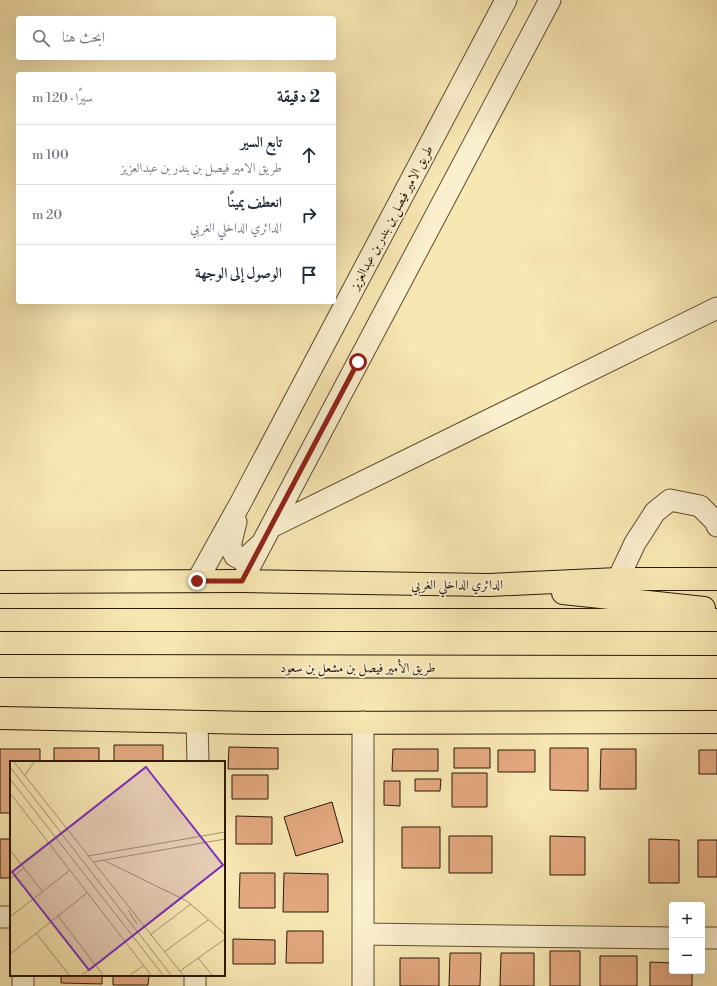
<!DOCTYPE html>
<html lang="ar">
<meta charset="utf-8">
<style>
:root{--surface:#fff;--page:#f6f6f7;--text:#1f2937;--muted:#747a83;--line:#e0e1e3}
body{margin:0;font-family:"Libre Bodoni",Amiri,serif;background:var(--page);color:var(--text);direction:rtl}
.controls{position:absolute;right:12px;bottom:12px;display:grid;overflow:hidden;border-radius:4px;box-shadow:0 4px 16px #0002}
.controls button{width:36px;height:36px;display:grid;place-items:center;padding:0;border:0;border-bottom:1px solid var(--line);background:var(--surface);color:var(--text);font:20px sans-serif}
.stop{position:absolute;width:12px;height:12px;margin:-9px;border:3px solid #8f2418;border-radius:50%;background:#fff}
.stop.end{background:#8f2418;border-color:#fff;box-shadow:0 1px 4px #0008}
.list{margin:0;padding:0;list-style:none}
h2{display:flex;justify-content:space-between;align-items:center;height:52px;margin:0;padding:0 16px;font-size:17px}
h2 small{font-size:13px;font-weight:400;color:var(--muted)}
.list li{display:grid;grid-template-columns:26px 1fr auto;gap:12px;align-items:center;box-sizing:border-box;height:60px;padding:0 16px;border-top:1px solid var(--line)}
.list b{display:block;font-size:15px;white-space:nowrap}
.list p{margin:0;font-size:13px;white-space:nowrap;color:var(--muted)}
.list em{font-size:13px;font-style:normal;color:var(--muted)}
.icon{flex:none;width:22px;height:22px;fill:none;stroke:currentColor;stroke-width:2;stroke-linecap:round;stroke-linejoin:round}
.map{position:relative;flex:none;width:717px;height:986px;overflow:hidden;direction:ltr}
.search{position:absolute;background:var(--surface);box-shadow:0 4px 16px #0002;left:16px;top:16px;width:320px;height:44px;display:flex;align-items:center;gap:10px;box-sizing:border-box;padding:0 14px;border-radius:4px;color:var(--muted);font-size:15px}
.panel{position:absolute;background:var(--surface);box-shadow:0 4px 16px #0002;left:16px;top:72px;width:320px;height:232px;border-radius:4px;direction:rtl}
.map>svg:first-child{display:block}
</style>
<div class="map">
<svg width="717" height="986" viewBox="0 0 717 986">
<rect width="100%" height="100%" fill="#f7e7b3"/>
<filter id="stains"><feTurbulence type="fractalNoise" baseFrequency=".005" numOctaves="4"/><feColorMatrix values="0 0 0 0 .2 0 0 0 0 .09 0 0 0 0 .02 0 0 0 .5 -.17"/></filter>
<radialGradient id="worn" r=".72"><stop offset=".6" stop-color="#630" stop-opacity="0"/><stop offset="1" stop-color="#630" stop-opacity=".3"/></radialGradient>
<!-- building -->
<path fill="#e3a880" stroke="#2a1805" d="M 114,745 L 163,745 L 163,762 L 114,762 Z
M 229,747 L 278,748 L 278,769 L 228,769 Z
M 54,748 L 99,748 L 99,762 L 54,762 Z
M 454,748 L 490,748 L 490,768 L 454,768 Z
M 550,748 L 588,748 L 588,791 L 550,790 Z
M 0,749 L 40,749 L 40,762 L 11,762 L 11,813 L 0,813 Z
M 393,749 L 438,749 L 438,771 L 392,771 Z
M 601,749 L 636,749 L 636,789 L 600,789 Z
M 498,750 L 535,750 L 535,772 L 498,772 Z
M 699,750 L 717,750 L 717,774 L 699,774 Z
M 452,773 L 487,773 L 487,807 L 452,807 Z
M 232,775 L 268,775 L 268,799 L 232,799 Z
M 415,779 L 441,779 L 440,791 L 415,791 Z
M 384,781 L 400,781 L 400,806 L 384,805 Z
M 332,802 L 343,842 L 296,856 L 284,817 Z
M 236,816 L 272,817 L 272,844 L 236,844 Z
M 402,827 L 440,827 L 440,868 L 402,868 Z
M 449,836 L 492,836 L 492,873 L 449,873 Z
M 550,836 L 585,837 L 585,875 L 550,875 Z
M 0,839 L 11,839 L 11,878 L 0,878 Z
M 649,839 L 679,840 L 679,883 L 649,883 Z
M 698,840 L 717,840 L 717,877 L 698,877 Z
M 240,873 L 275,873 L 275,908 L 239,908 Z
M 284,873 L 328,874 L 328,912 L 283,912 Z
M 287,931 L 323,931 L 323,963 L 286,963 Z
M 233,939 L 275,940 L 275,964 L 233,964 Z
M 550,951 L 580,951 L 580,986 L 550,986 Z
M 450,953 L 481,953 L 480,986 L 449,986 Z
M 501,953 L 534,953 L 534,986 L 500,986 Z
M 600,956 L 637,956 L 637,986 L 600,986 Z
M 400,958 L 439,958 L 439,986 L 400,986 Z
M 650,962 L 672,963 L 672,971 L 692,971 L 692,986 L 650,986 Z
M 61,975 L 102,975 L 102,984 L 61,983 Z
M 113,975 L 149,975 L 148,985 L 113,985 Z"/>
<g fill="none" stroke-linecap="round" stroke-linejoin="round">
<!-- minor casing -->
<g stroke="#5d4c30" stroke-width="23">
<path id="minor" d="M 236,522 L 230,546 L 235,556 L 241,559 L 248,556 L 261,544
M 271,527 L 717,308
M 618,579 L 635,543 L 655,512 L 670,500 L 700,506 L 716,522 L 717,526
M 197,581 L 241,502 L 506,0
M 242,581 L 550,0
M 197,722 L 198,762
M 363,722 L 363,986
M 0,917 L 11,917
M 363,934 L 672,938
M 702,938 L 717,938
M 195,975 L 195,986
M 23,986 L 23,975"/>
</g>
<!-- major casing -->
<g stroke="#2a1805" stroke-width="24">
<path id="major" d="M 0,582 L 242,581 L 489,585 L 618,579 L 717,579
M 563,593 L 704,608
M 0,620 L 717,620
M 0,666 L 717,667
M 0,718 L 261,723 L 717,722"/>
</g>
<!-- minor -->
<use href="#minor" stroke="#faefce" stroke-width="21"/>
<!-- major -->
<use href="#major" stroke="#f7e7b3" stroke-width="22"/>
</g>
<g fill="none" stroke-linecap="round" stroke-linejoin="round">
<!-- route -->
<path stroke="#8f2418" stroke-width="5" d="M 197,581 L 242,581 L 358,362"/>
</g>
<g text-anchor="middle" stroke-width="4" stroke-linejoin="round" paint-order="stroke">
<!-- street labels -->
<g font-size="13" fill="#2a1805" stroke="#faefce">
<text transform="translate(391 217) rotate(-62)" y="5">طريق الامير فيصل بن بندر بن عبدالعزيز</text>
<text x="457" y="589">الدائري الداخلي الغربي</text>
<text x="358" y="672">طريق الأمير فيصل بن مشعل بن سعود</text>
</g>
</g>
<!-- overview -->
<g transform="translate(10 761)">
<rect width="215" height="215" fill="#f7e7b3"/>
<path fill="none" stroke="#a5946d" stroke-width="1" d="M 4,1 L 173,214M 0,6 L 161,214M 15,14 L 24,1M 0,18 L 153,214M 0,32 L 141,214M 0,89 L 32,130M 78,95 L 215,71M 93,99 L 177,140 L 215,173M 83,101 L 215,78M 0,118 L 14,107M 118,149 L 127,163M 48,155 L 93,214M 0,156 L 59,110M 26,172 L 59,214M 140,174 L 181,143M 154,191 L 198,159M 0,193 L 77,132M 188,197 L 202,214M 170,210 L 215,178M 72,214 L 85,204M 120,214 L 133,205"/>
<path fill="#7b2cbf" fill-opacity="0.15" stroke="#7b2cbf" stroke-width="2" d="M 136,6 L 213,104 L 79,209 L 2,111 Z"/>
<rect width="215" height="215" fill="none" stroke="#2a1805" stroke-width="2"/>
</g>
<rect width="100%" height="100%" filter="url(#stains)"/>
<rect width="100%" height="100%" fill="url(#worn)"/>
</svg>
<div class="controls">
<button>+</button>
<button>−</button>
</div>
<div class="stop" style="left:358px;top:362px"></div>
<div class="stop end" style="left:197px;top:581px"></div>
<div class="search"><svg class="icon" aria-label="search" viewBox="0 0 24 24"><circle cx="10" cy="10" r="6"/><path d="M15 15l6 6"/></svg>ابحث هنا</div>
<section class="panel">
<h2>2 دقيقة<small>سيرًا · 120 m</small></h2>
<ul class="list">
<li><svg class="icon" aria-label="ahead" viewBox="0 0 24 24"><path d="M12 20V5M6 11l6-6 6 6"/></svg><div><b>تابع السير</b><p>طريق الامير فيصل بن بندر بن عبدالعزيز</p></div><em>100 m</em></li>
<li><svg class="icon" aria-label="right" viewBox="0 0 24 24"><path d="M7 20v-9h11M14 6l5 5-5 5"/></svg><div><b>انعطف يمينًا</b><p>الدائري الداخلي الغربي</p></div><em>20 m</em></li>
<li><svg class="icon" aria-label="arrive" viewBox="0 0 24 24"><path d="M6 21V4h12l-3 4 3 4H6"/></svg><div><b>الوصول إلى الوجهة</b></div></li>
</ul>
</section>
</div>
